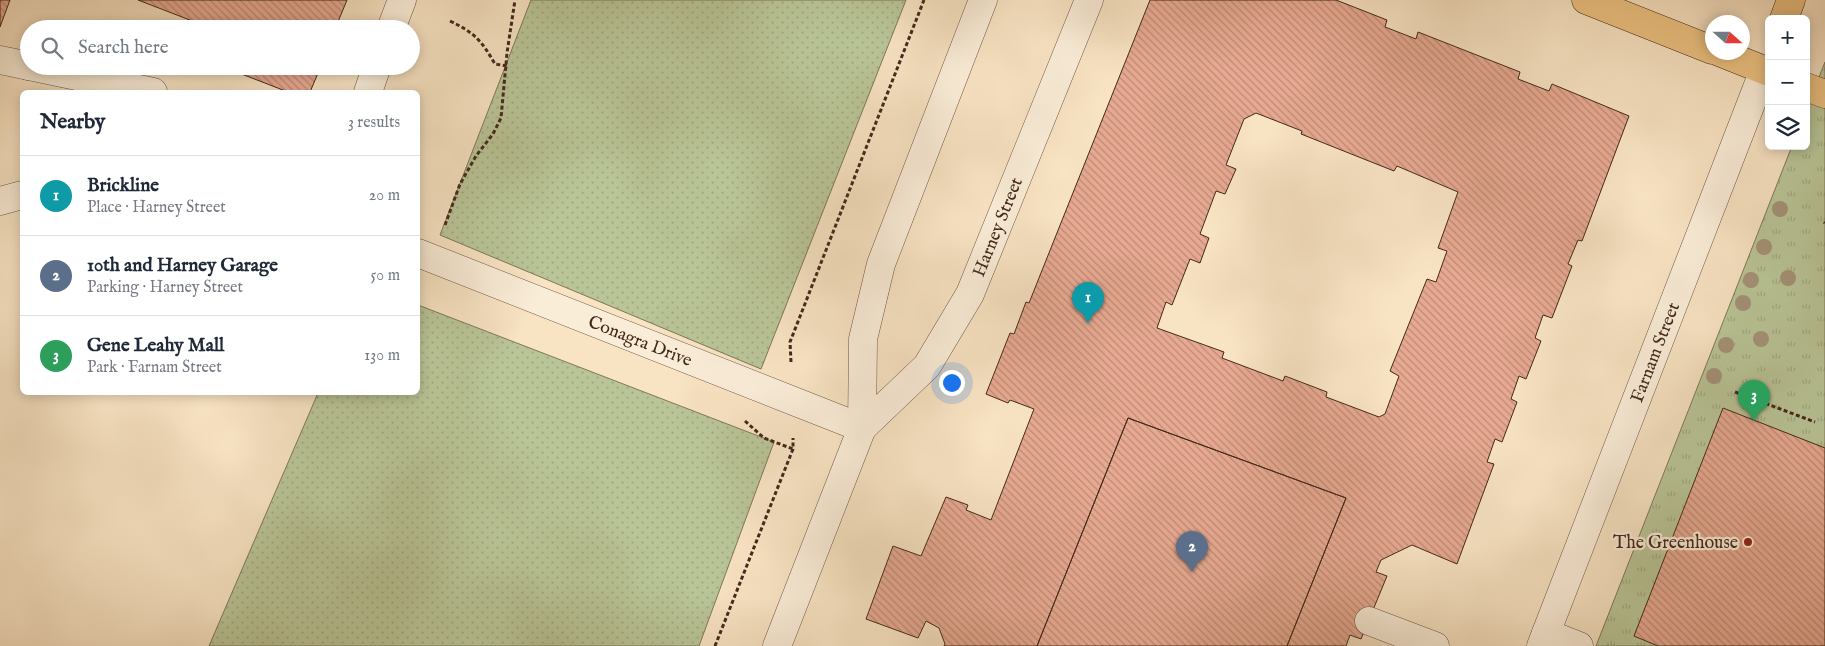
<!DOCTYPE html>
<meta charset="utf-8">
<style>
:root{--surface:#fff;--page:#f6f6f7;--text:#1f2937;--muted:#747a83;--line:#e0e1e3;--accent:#2563eb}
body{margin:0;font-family:"IM FELL English",serif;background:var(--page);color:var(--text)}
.controls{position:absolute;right:15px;top:15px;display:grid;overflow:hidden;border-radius:8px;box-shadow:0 2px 12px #0003}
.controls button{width:45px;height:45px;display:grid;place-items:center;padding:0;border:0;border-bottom:1px solid var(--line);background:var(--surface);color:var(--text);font:25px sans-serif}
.compass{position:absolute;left:1705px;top:15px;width:45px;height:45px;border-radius:50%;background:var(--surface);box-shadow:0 2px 12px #0003;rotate:111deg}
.you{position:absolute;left:951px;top:382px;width:18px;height:18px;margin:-12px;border:4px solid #fff;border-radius:50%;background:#1a73e8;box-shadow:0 0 0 8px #1a73e833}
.badge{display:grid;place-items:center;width:32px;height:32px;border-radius:50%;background:var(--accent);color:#fff;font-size:16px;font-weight:700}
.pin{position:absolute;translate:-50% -41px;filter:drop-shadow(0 1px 2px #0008)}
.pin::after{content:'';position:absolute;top:26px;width:18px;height:15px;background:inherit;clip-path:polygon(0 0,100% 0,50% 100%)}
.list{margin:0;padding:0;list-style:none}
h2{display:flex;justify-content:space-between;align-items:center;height:65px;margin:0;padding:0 20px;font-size:21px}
h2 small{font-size:16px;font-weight:400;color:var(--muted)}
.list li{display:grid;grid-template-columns:32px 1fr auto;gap:15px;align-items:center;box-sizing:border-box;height:80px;padding:0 20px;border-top:1px solid var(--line)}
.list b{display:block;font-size:19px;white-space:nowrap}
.list p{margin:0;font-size:16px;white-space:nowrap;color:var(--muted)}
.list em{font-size:16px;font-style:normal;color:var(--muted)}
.icon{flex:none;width:28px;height:28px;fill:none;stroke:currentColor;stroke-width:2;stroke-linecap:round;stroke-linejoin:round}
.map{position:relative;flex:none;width:1825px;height:646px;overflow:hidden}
.search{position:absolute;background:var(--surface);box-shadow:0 2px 12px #0003;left:20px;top:20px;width:400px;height:55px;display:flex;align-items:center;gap:12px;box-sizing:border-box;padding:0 18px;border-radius:28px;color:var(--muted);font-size:19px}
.panel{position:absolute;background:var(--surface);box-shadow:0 2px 12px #0003;left:20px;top:90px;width:400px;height:305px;border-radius:8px}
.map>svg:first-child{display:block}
</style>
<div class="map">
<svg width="1825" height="646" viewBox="0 0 1825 646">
<defs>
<pattern id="grass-dots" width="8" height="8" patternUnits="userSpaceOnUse" patternTransform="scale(1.25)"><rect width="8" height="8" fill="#b9c597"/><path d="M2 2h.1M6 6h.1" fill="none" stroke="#a0a982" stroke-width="1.8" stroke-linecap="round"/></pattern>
<pattern id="park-tufts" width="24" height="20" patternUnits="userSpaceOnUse" patternTransform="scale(1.25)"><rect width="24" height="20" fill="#b9c597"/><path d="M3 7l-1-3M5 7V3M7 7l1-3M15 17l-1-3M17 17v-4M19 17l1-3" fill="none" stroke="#a0a982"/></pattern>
<pattern id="building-back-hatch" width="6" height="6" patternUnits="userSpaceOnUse" patternTransform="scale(1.25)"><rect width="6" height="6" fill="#e7a991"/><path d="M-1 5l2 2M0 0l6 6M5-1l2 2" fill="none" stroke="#bd8a76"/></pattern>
</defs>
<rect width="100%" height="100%" fill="#f8e3c3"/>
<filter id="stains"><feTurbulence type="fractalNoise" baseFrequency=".004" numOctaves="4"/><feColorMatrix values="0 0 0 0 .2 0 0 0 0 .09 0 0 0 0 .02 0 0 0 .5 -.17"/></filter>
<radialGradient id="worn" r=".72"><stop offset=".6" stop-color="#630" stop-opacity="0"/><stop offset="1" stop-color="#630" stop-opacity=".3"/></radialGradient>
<!-- grass -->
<path fill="url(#grass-dots)" stroke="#7e775a" d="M 531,0 L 906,0 L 761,369 L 440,235 Z
M 418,305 L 774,442 L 699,646 L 209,646 L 318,393 L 418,392 Z"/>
<!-- park -->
<path fill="url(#park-tufts)" stroke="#7e775a" d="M 1825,62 L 1825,646 L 1596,646 L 1792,146 L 1806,146 L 1806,110 Z"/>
<!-- building -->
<path fill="url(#building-back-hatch)" stroke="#43291c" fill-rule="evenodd" d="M 0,0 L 10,0 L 0,27 Z
M 138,0 L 347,0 L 335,29 L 192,29 L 195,22 Z
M 1150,0 L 1336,0 L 1387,20 L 1385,27 L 1416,39 L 1418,32 L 1520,72 L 1518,79 L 1549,91 L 1552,84 L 1629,116 L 1582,241 L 1578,240 L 1568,264 L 1572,266 L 1552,318 L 1543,315 L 1535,338 L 1541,341 L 1526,379 L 1519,376 L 1511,399 L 1517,402 L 1502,442 L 1495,439 L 1487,462 L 1494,464 L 1457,564 L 1412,545 L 1381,560 L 1376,572 L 1387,576 L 1361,639 L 1350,635 L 1346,646 L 1287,646 L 1346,498 L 1128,418 L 1037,646 L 944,646 L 945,644 L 939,628 L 926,621 L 918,638 L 866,619 L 893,546 L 921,556 L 946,497 L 968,505 L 966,510 L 991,520 L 1034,409 L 1010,400 L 1008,403 L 986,394 L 1010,333 L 1014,334 L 1026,302 L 1029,303 ZM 1256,113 L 1302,131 L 1301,134 L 1394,171 L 1397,166 L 1458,192 L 1438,248 L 1447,251 L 1436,282 L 1427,279 L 1390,371 L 1399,376 L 1385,414 L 1379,417 L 1326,397 L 1327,392 L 1285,376 L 1283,381 L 1222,358 L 1224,352 L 1157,328 L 1166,302 L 1172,305 L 1190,259 L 1200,263 L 1209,238 L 1200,234 L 1216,191 L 1225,194 L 1236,169 L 1226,165 L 1244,119 Z
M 221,66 L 321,66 L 310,92 L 288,92 Z
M 1723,408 L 1825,448 L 1825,646 L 1658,646 L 1634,636 Z
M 1128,418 L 1346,498 L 1287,646 L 1037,646 Z"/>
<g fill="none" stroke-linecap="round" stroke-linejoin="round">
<!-- minor casing -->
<g stroke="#705846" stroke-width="29">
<g id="minor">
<path d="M 391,29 L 402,0"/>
<path d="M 0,60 L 29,66"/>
<path d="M 29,66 L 153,92"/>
<path d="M 368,92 L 377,66"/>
<path d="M 0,201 L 22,195"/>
<path id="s1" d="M 418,253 L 862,428"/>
<path id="s2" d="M 862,428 L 927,366 L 970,294 L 1089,0"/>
<path d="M 1369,621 L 1435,646"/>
<path d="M 1546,633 L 1579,646"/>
<path d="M 777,646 L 862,428 L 863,339 L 881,264 L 983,0"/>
<path id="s3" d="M 1541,646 L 1764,70"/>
</g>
</g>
<!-- major casing -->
<g stroke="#43291c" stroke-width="29">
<path id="major" d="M 1586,0 L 1712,50
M 1784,19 L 1791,0
M 1719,52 L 1769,72
M 1806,87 L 1825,94"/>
</g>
<!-- path -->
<path stroke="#43291c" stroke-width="3" stroke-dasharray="4 2.5" stroke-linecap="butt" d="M 450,21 C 475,33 481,40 495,64 L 507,66
M 1824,222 L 1825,223
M 445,225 L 460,184 L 476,156 L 493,134 L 501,118 L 507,53 L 515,0
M 791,362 L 790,342 L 924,0
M 1735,392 L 1815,422
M 745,421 L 764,438 L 793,449
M 715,646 L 793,449 L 793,438"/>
<!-- minor -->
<use href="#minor" stroke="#faedd8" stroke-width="28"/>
<!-- major -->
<use href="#major" stroke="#ecc282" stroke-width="28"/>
</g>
<!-- trees -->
<g fill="#a49278">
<circle cx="1780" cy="209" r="8"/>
<circle cx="1764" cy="247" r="8"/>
<circle cx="1788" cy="278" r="8"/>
<circle cx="1751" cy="280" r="8"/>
<circle cx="1743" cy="303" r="8"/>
<circle cx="1761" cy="339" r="8"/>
<circle cx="1726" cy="345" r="8"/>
<circle cx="1714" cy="376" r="8"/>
</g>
<!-- markers -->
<circle fill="#8f2418" stroke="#faedd8" stroke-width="2" cx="1748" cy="542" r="5"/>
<g text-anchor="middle" stroke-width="4.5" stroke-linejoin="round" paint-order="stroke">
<!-- street labels -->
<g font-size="18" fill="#43291c" stroke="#faedd8">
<text dy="6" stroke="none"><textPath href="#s2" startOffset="246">Harney Street</textPath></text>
<text dy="6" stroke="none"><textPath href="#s1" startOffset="239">Conagra Drive</textPath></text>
<text dy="6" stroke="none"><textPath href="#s3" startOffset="315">Farnam Street</textPath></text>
</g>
<!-- poi labels -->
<g font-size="18" fill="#43291c" stroke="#faedd8" text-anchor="end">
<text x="1738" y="548">The Greenhouse</text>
</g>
</g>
<rect width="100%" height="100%" filter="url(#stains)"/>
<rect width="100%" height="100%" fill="url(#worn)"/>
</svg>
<div class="controls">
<button>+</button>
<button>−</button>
<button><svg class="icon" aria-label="layers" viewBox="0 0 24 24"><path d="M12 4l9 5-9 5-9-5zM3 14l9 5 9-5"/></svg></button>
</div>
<svg class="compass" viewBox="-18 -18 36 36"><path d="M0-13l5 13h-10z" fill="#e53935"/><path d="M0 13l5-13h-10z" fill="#747a83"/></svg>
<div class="you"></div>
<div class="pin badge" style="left:1088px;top:323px;background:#0f9aa8">1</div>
<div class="pin badge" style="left:1192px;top:572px;background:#5c6f8a">2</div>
<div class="pin badge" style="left:1754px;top:421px;background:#2e9e5b">3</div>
<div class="search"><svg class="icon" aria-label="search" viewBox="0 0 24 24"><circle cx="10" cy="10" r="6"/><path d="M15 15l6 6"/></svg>Search here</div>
<section class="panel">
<h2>Nearby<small>3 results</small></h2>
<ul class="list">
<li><span class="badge" style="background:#0f9aa8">1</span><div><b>Brickline</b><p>Place · Harney Street</p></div><em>20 m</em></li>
<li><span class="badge" style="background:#5c6f8a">2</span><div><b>10th and Harney Garage</b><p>Parking · Harney Street</p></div><em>50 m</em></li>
<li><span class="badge" style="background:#2e9e5b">3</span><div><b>Gene Leahy Mall</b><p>Park · Farnam Street</p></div><em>130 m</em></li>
</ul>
</section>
</div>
